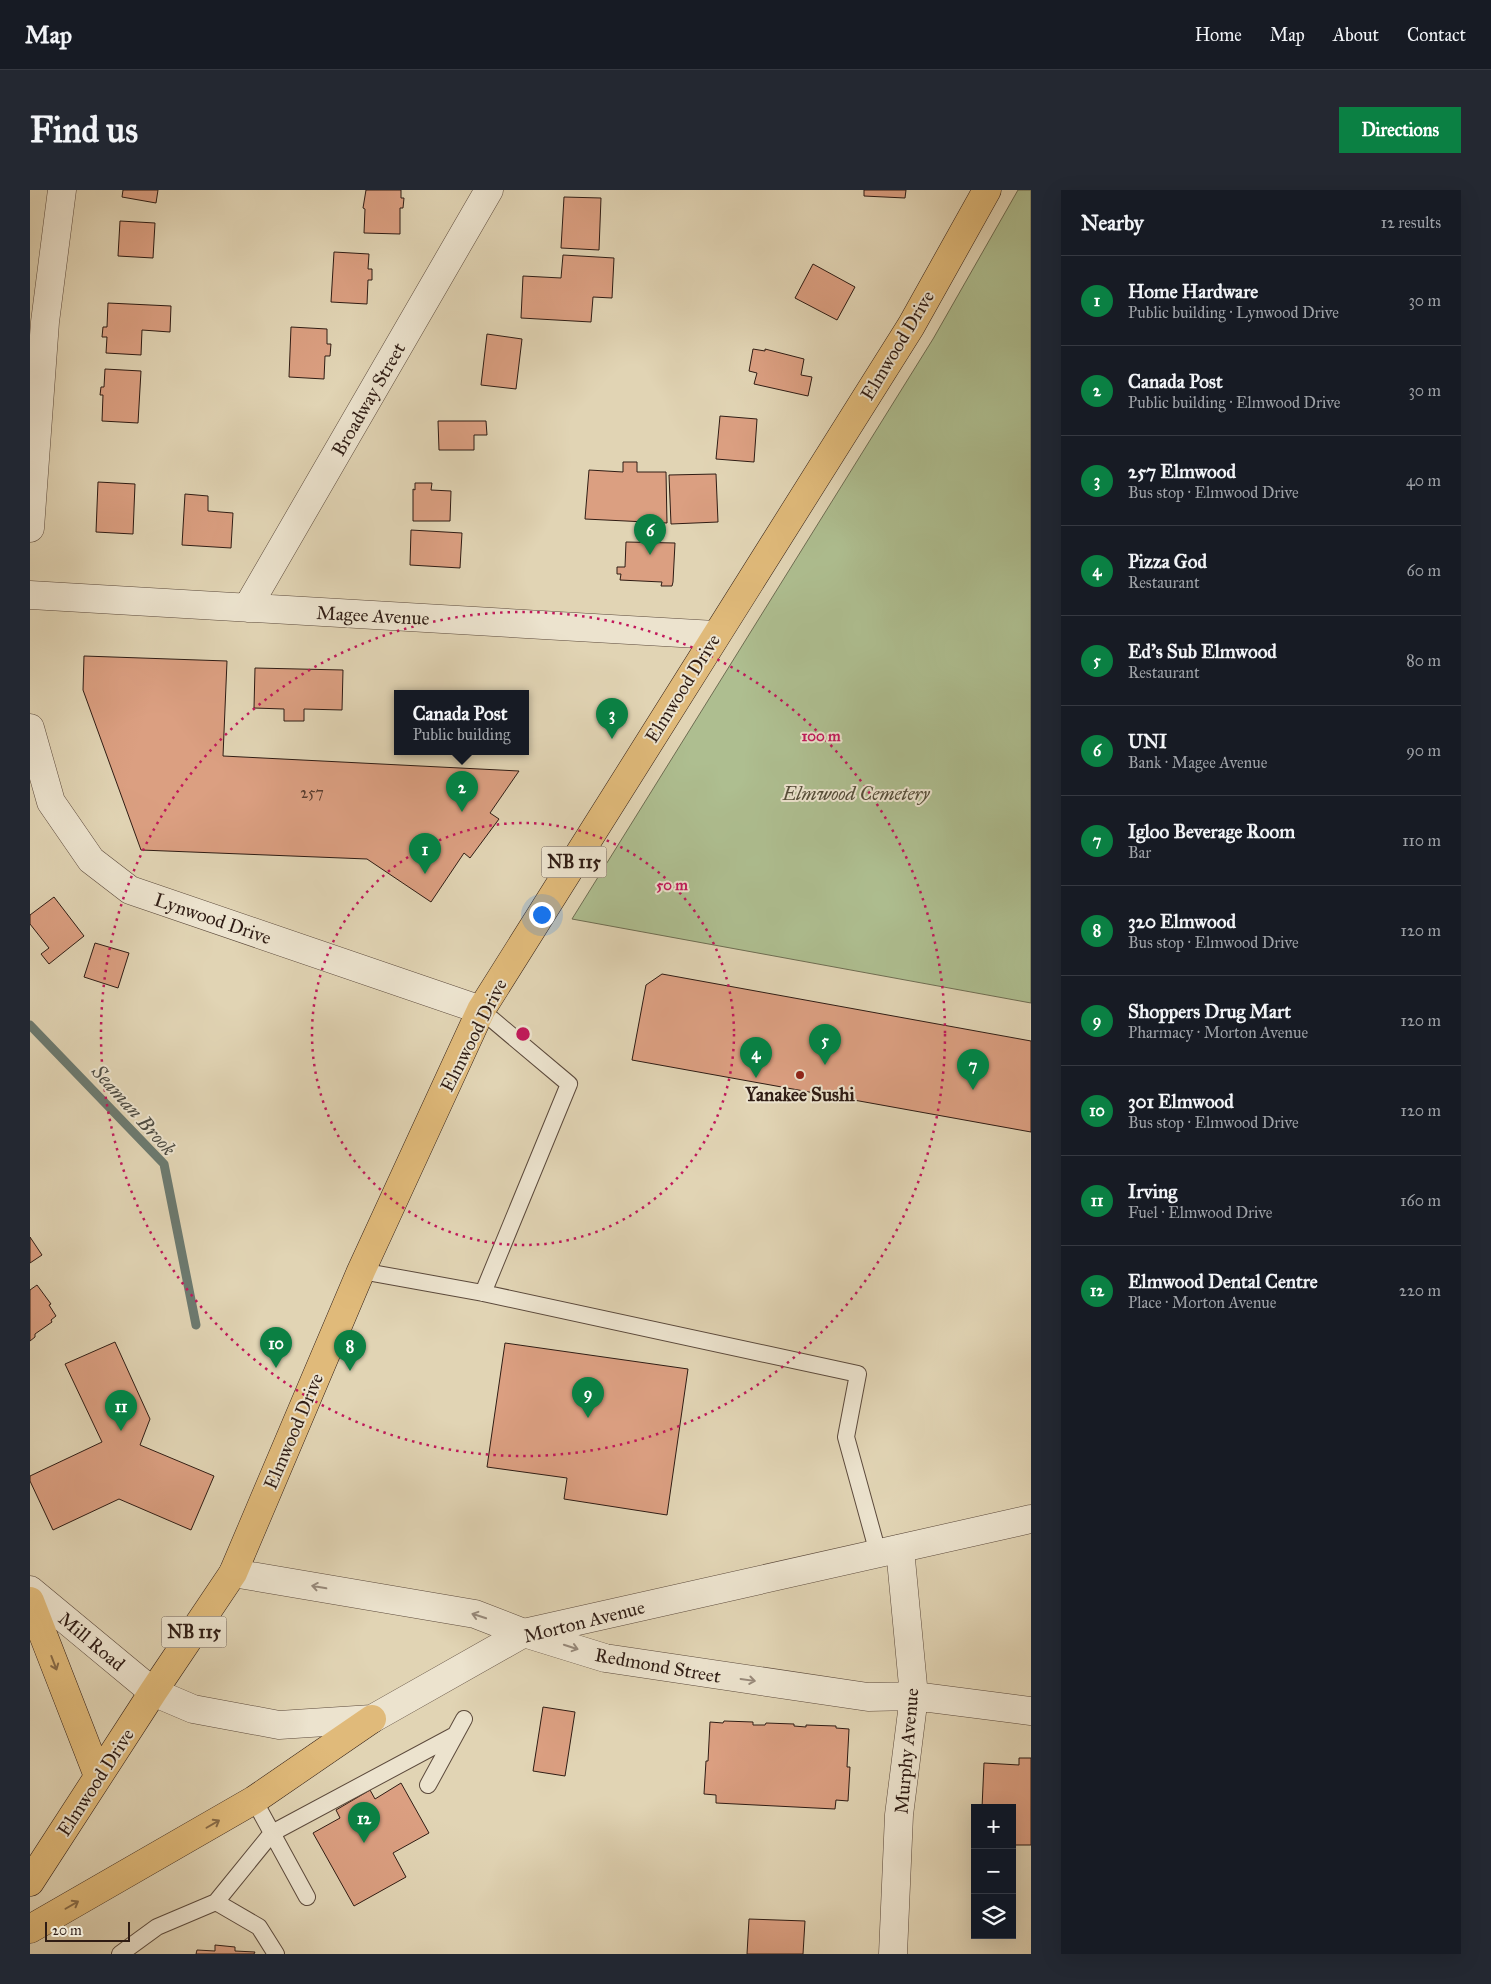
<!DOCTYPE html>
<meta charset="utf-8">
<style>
:root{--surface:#171b24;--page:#242831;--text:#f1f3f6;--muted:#9ea1a6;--line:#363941;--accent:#0b8043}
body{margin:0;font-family:"IM FELL Great Primer",serif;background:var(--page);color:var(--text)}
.controls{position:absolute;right:15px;bottom:15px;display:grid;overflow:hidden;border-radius:0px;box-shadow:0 5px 20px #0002}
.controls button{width:45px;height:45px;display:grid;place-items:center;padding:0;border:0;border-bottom:1px solid var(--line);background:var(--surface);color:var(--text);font:25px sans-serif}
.scale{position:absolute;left:15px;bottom:12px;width:85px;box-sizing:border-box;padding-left:5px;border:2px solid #2f1c14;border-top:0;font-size:14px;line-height:18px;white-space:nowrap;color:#2f1c14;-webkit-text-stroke:4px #ece3ce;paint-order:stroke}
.you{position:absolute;left:511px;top:724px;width:18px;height:18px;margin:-12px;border:4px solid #fff;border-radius:50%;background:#1a73e8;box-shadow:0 0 0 8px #1a73e833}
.badge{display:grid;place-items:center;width:32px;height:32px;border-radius:50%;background:var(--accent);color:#fff;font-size:16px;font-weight:700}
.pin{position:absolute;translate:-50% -41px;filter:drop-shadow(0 1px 2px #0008)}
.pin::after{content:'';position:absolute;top:26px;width:18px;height:15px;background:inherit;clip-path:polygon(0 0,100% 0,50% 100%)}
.popup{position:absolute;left:364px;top:500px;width:135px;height:65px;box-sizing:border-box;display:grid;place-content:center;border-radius:0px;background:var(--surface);filter:drop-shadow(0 1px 4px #0005);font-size:16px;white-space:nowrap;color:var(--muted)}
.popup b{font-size:19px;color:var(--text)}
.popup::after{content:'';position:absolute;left:50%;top:100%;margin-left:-10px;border:10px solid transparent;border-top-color:var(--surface)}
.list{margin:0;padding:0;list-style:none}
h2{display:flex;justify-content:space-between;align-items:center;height:65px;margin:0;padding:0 20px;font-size:21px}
h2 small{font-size:16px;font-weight:400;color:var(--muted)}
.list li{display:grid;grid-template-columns:32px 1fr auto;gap:15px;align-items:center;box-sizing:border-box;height:90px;padding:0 20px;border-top:1px solid var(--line)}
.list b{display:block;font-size:19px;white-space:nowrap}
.list p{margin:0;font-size:16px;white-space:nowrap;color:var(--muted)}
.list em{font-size:16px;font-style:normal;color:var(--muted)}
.icon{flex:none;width:28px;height:28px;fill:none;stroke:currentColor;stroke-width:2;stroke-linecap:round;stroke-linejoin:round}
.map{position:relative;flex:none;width:1001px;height:1764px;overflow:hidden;border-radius:0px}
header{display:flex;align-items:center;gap:30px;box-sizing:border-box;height:70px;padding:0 25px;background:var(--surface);border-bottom:1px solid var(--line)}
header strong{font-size:24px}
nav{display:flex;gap:28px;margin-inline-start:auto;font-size:18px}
.intro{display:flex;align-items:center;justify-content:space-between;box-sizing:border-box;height:120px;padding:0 30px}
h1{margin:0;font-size:35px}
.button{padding:12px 22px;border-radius:0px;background:var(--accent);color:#fff;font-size:18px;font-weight:700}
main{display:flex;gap:30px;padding:0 30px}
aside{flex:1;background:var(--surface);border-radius:0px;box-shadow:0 5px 20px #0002}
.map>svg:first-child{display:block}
</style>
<header>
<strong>Map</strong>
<nav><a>Home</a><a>Map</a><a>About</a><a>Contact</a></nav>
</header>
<div class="intro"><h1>Find us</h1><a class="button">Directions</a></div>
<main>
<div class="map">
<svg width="1001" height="1764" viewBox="0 0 1001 1764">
<rect width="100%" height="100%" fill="#e1d4b4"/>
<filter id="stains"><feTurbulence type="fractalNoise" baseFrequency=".004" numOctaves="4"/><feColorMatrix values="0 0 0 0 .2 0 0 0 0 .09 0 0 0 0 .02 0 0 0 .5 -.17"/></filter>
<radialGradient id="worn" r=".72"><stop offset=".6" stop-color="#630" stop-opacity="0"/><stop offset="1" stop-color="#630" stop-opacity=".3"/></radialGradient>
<!-- green -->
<path fill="#aebe90" stroke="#6e6d52" d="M 988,0 L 1001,0 L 1001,813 L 542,729 L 903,149 Z"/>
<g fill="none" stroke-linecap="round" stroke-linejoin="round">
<!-- stream -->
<path stroke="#6c7a70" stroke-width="9" d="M 0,835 L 134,974 L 166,1135"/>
</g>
<!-- building -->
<path fill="#db9f81" stroke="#2f1c14" d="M 93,0 L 128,0 L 126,13 L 92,7 Z
M 336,0 L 371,0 L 371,8 L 374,8 L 373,18 L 370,18 L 370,44 L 334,43 L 335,19 L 333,18 Z
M 834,0 L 876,0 L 875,8 L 834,6 Z
M 534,7 L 571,8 L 569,60 L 531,58 Z
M 90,31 L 125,33 L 123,68 L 88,66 Z
M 304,62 L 339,64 L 338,79 L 342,79 L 342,90 L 338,90 L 337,114 L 301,112 Z
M 533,65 L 584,68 L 582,108 L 563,107 L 561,132 L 491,128 L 493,86 L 531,88 Z
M 783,74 L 825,97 L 807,130 L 765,108 Z
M 78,113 L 141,116 L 140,142 L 112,140 L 111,165 L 76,163 L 77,147 L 72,147 L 73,137 L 77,137 Z
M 261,137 L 297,139 L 297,154 L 301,154 L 300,166 L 295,166 L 294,189 L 259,187 Z
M 457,144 L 492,149 L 486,199 L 451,195 Z
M 723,159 L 735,161 L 735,159 L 774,169 L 771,185 L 782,187 L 778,206 L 724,194 L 727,183 L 719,181 Z
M 75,179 L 111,181 L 108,233 L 72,231 L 73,205 L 70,205 L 71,197 L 74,197 Z
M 690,226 L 727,229 L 724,272 L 686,269 Z
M 408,231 L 456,231 L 457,245 L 444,245 L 444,260 L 409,260 Z
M 593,272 L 607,272 L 607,282 L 636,282 L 637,333 L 555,329 L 559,280 L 593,282 Z
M 686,284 L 688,332 L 641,334 L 639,285 Z
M 68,292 L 105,294 L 103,344 L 66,342 Z
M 385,293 L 402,293 L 401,300 L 421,301 L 420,331 L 383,331 L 383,299 L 385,300 Z
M 155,304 L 178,306 L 178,321 L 203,323 L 201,358 L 152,355 Z
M 381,340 L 432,343 L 430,378 L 380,375 Z
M 596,352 L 645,353 L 643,392 L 642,396 L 631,396 L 632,392 L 590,390 L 591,384 L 587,384 L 587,377 L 595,377 Z
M 54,466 L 197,471 L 193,566 L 489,581 L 460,623 L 469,629 L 440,668 L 434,663 L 401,712 L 337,669 L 111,660 L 53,500 Z
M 225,478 L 313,480 L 312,520 L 274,519 L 274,531 L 254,531 L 254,519 L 224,518 Z
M 24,707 L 54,746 L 19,774 L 11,764 L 19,758 L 0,734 L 0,725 Z
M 65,753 L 99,763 L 88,798 L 54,787 Z
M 632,784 L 1001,851 L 1001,942 L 602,870 L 616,795 Z
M 0,1047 L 12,1065 L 0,1073 Z
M 7,1095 L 21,1114 L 19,1115 L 26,1126 L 21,1130 L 22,1132 L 5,1144 L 5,1147 L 0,1151 L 0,1100 Z
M 85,1152 L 120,1229 L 110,1255 L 184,1286 L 161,1340 L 89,1309 L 23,1340 L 0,1291 L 0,1286 L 72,1252 L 35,1174 Z
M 475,1153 L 658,1179 L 637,1325 L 534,1309 L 537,1288 L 457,1277 Z
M 513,1517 L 545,1522 L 535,1586 L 503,1581 Z
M 694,1531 L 723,1532 L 723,1535 L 735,1535 L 736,1533 L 764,1534 L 764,1536 L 776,1537 L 776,1535 L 806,1536 L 806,1538 L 819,1539 L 817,1577 L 820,1577 L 818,1611 L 806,1610 L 805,1619 L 686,1613 L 686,1605 L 674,1604 L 676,1571 L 678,1571 L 680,1532 L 693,1533 Z
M 989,1568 L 1001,1568 L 1001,1655 L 982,1655 L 982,1618 L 952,1618 L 954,1573 L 989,1575 Z
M 371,1593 L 399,1643 L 363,1663 L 376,1687 L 324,1716 L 283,1643 L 310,1628 L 306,1620 L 340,1600 L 345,1609 Z
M 719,1729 L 775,1731 L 773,1764 L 717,1764 Z
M 185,1755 L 205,1757 L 205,1761 L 225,1762 L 224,1764 L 166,1764 L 167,1760 L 185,1761 Z"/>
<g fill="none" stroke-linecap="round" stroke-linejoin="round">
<!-- service casing -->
<g stroke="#5c4a3c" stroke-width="18">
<path id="service" d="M 451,820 L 539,894 L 453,1103
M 331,1081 L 453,1103 L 828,1184 L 816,1247 L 848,1363
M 398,1595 L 434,1529
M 224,1610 L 277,1707
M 186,1712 L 229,1737 L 246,1764
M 90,1764 L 127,1737 L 186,1712 L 242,1643 L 425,1545"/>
</g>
<!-- minor casing -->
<g stroke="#5c4a3c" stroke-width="29">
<path id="minor" d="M 0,338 L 15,132 L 32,0
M 0,405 L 685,445
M 217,418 L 459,0
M 0,538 L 21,612 L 61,670 L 100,700 L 451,820
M 203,1383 L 445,1424 L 494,1443 L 575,1468 L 838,1507 L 884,1506 L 1001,1521
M 863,1764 L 869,1625 L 884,1506 L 870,1359"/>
</g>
<!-- tertiary casing -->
<g stroke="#5c4a3c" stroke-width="29">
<path id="tertiary" d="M 0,1400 L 123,1502 L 163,1519 L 249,1535 L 342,1529 L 494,1443 L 1001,1329"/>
</g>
<!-- primary casing -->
<g stroke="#2f1c14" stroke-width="29">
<path id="primary" d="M 0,1411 L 68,1586
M 0,1692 L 123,1502 L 203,1383 L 331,1081 L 451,820 L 881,136 L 957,0
M 0,1739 L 224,1610 L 342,1529"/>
</g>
<!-- service -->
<use href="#service" stroke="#ece3ce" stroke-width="16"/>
<!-- minor -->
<use href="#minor" stroke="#ece3ce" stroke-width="28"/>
<!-- tertiary -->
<use href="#tertiary" stroke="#ece3ce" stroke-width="28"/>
<!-- primary -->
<use href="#primary" stroke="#e0ba7a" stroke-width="28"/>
</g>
<!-- one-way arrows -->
<defs><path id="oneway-shaft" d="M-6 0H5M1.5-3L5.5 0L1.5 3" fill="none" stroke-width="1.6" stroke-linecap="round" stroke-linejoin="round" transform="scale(1.25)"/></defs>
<g stroke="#97897a">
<use href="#oneway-shaft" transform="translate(289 1397) rotate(-170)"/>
<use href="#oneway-shaft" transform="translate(449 1426) rotate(-162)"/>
<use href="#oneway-shaft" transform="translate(541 1457) rotate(18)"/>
<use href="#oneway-shaft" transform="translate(718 1490) rotate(8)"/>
</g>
<g stroke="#886b47">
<use href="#oneway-shaft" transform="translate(24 1473) rotate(69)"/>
<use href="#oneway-shaft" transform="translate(183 1634) rotate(-30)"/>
<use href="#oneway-shaft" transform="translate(42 1715) rotate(-30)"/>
</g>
<!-- distance rings -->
<g fill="none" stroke="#c2185b" stroke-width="2.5" stroke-dasharray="2.5 5">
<circle cx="493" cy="844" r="211"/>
<circle cx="493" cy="844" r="422"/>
</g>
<!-- markers -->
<circle fill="#8f2418" stroke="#ece3ce" stroke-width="2" cx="770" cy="885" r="5"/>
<g text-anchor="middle" stroke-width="4" stroke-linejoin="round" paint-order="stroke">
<!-- number labels -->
<g font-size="16" fill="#5a3d2f">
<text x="282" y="608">257</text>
</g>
<!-- shield labels -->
<g fill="#ece3ce" stroke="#68584c" stroke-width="1">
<rect x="511.5" y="656.5" width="65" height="31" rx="4"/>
<rect x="131.5" y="1426.5" width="65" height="31" rx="4"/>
</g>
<g font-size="18" font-weight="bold" fill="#2f1c14">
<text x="544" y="678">NB 115</text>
<text x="164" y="1448">NB 115</text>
</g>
<!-- street labels -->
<g font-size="19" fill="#2f1c14" stroke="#ece3ce">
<text transform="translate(867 155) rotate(-59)" y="7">Elmwood Drive</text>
<text transform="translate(338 209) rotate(-60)" y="7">Broadway Street</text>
<text transform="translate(343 425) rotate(3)" y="7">Magee Avenue</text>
<text transform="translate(652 498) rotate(-58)" y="7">Elmwood Drive</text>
<text transform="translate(183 728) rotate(19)" y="7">Lynwood Drive</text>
<text transform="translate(443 845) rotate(-63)" y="7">Elmwood Drive</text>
<text transform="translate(263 1241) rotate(-67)" y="7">Elmwood Drive</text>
<text transform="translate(554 1431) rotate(-14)" y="7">Morton Avenue</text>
<text transform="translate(62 1451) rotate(40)" y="7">Mill Road</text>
<text transform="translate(628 1475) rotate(10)" y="7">Redmond Street</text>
<text transform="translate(876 1561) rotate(-85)" y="7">Murphy Avenue</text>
<text transform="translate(65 1592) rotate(-57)" y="7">Elmwood Drive</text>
</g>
<!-- park labels -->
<g font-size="19" font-style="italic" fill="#554d39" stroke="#ece3ce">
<text x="826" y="610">Elmwood Cemetery</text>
</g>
<!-- poi labels -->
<g font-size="19" font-weight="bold" fill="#2f1c14" stroke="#ece3ce">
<text x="770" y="911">Yanakee Sushi</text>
</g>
<!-- water labels -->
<g font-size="20" font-style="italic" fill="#4d4b42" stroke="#ece3ce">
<text transform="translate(104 920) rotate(48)" y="7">Seaman Brook</text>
</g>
</g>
<circle cx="493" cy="844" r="8" fill="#c2185b" stroke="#ece3ce" stroke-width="2.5"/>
<g font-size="15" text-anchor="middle" font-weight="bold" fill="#c2185b" stroke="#ece3ce" stroke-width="4" stroke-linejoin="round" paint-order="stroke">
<text x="791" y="551">100 m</text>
<text x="642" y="700">50 m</text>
</g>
<rect width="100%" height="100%" filter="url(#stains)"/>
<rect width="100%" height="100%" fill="url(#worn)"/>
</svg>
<div class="controls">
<button>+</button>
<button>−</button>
<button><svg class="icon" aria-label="layers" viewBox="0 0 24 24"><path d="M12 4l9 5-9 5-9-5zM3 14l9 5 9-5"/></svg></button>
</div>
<div class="scale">20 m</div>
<div class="you"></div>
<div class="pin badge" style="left:395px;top:684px">1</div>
<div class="pin badge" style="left:432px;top:622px">2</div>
<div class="popup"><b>Canada Post</b>Public building</div>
<div class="pin badge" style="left:582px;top:549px">3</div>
<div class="pin badge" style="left:726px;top:888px">4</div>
<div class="pin badge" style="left:795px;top:875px">5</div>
<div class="pin badge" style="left:620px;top:365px">6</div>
<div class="pin badge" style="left:943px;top:900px">7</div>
<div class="pin badge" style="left:320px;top:1181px">8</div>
<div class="pin badge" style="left:558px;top:1228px">9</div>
<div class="pin badge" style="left:246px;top:1178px">10</div>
<div class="pin badge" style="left:91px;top:1241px">11</div>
<div class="pin badge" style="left:334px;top:1653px">12</div>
</div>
<aside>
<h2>Nearby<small>12 results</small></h2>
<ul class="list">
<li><span class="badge">1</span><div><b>Home Hardware</b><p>Public building · Lynwood Drive</p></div><em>30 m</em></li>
<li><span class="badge">2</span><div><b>Canada Post</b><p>Public building · Elmwood Drive</p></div><em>30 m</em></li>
<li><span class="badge">3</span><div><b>257 Elmwood</b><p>Bus stop · Elmwood Drive</p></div><em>40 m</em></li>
<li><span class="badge">4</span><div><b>Pizza God</b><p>Restaurant</p></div><em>60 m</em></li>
<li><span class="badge">5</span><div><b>Ed's Sub Elmwood</b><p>Restaurant</p></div><em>80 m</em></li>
<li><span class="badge">6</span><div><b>UNI</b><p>Bank · Magee Avenue</p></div><em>90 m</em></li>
<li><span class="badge">7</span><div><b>Igloo Beverage Room</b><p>Bar</p></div><em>110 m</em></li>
<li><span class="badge">8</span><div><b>320 Elmwood</b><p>Bus stop · Elmwood Drive</p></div><em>120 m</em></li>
<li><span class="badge">9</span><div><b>Shoppers Drug Mart</b><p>Pharmacy · Morton Avenue</p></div><em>120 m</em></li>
<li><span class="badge">10</span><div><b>301 Elmwood</b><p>Bus stop · Elmwood Drive</p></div><em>120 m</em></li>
<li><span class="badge">11</span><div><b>Irving</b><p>Fuel · Elmwood Drive</p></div><em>160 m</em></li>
<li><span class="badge">12</span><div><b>Elmwood Dental Centre</b><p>Place · Morton Avenue</p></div><em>220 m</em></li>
</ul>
</aside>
</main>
